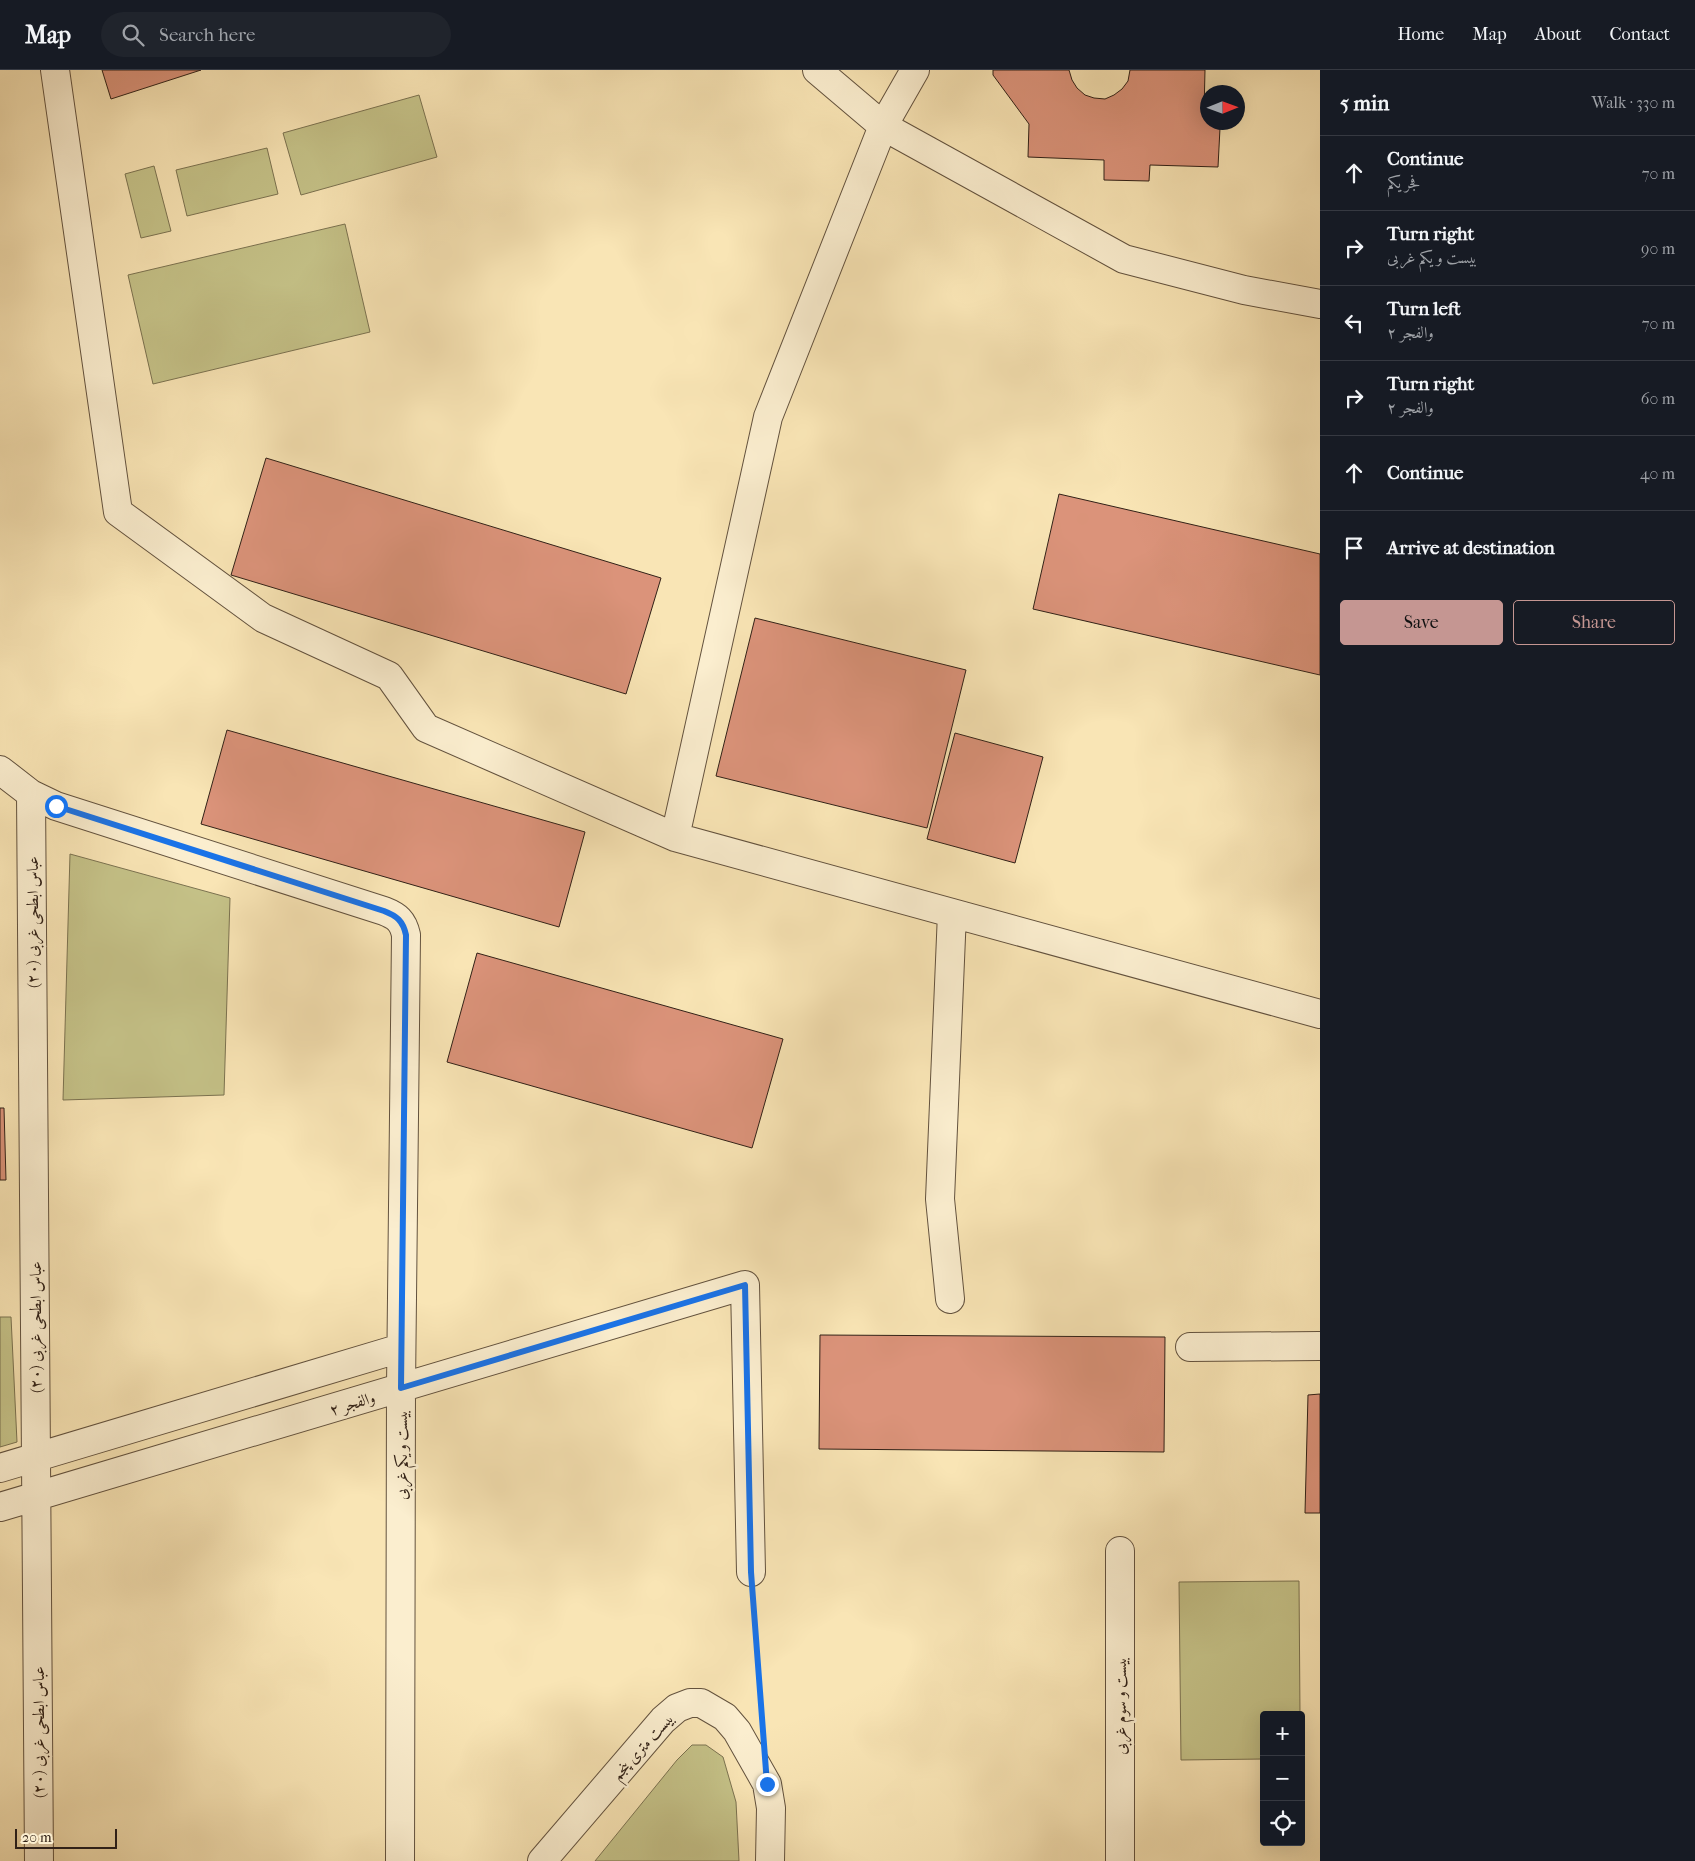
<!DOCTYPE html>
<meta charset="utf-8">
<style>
:root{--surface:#171b24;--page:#20242c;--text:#f1f3f6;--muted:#9ea1a6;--line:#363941;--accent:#c59692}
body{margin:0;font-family:"IM FELL French Canon",Amiri,serif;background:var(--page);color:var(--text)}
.controls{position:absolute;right:15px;bottom:15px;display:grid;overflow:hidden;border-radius:5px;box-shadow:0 5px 20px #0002}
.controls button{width:45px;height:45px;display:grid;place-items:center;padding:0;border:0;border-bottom:1px solid var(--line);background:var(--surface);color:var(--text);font:25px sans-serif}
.compass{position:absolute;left:1200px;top:15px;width:45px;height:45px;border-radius:50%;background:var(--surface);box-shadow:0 5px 20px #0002;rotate:89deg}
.scale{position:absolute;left:15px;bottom:12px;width:102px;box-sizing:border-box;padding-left:5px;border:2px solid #312117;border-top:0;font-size:14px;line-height:18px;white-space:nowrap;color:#312117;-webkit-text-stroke:4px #fbeecf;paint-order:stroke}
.stop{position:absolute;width:15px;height:15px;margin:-11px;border:4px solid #1a73e8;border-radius:50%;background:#fff}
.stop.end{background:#1a73e8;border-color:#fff;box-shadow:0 1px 5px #0008}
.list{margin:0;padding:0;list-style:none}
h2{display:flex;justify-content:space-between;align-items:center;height:65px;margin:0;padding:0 20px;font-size:21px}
h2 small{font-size:16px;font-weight:400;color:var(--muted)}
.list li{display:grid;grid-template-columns:32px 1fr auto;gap:15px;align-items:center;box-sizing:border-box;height:75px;padding:0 20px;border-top:1px solid var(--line)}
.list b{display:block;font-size:19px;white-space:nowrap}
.list p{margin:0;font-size:16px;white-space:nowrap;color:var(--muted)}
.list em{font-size:16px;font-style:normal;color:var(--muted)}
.actions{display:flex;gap:10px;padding:15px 20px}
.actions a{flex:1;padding:11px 0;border:1px solid var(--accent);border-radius:5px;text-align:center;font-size:18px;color:var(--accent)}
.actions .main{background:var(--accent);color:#111}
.icon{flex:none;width:28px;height:28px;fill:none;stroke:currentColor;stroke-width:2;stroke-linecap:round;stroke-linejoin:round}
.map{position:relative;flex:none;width:1320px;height:1791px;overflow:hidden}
header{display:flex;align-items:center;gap:30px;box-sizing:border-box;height:70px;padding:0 25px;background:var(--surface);border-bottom:1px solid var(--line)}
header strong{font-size:24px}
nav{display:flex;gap:28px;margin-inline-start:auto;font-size:18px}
.search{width:350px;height:45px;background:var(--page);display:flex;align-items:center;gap:12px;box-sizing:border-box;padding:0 18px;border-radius:28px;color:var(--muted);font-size:19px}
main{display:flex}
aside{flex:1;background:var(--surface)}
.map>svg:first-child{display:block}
</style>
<header>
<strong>Map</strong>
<div class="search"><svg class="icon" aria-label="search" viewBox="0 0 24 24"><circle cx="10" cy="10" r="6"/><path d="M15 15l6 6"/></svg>Search here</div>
<nav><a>Home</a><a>Map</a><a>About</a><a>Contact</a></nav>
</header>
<main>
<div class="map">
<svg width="1320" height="1791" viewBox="0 0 1320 1791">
<rect width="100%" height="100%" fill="#f9e5b5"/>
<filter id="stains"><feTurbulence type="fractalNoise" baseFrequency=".004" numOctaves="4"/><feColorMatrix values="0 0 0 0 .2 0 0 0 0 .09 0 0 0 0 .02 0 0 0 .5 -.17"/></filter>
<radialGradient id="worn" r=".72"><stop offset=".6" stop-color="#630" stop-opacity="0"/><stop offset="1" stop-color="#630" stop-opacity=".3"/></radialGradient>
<!-- green -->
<path fill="#c5c288" stroke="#7b7250" d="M 419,25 L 437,87 L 301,125 L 283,63 Z
M 267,78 L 278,124 L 187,146 L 176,100 Z
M 154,96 L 171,161 L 141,168 L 125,104 Z
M 345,154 L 370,262 L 153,314 L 128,205 Z
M 70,784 L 230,828 L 224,1025 L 63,1030 Z
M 0,1247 L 11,1247 L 17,1372 L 0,1377 Z
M 1299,1511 L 1300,1645 L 1264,1645 L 1264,1689 L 1181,1690 L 1179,1512 Z
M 692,1675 L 706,1675 L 723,1687 L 736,1732 L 739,1791 L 595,1791 L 677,1690 Z"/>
<!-- building -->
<path fill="#db937a" stroke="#312117" d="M 102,0 L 201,0 L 111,29 Z
M 993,0 L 1069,0 L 1072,10 L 1077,18 L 1085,25 L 1094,28 L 1105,29 L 1114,25 L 1122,19 L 1128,11 L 1130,0 L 1205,0 L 1204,43 L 1208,46 L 1208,52 L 1214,52 L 1220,58 L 1218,97 L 1150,95 L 1149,111 L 1104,110 L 1104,90 L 1028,87 L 1029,54 L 993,5 Z
M 266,388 L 661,508 L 626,624 L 231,505 Z
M 1059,424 L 1320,484 L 1320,605 L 1033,539 Z
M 755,548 L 966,600 L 927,758 L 716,706 Z
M 227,660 L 585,762 L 559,857 L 201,754 Z
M 955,663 L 1043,687 L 1015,793 L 927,769 Z
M 477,883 L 783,969 L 752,1078 L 447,992 Z
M 0,1038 L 4,1038 L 6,1110 L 0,1110 Z
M 820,1265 L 1165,1267 L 1164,1382 L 819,1379 Z
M 1320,1324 L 1320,1443 L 1305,1443 L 1308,1325 Z"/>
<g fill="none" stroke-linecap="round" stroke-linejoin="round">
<!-- minor casing -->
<g stroke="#63523e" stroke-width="30">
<path id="minor" d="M 55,0 L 118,442 L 263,548 L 389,606 L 426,658 L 675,767 L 1320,944
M 817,0 L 883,56 L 1124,189 L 1244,220 L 1320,234
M 0,700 L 31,724 L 56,736 L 384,841 C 397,846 403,851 406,865 L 401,1318 L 400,1791
M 31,724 L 39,1791
M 675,767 L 768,347 L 883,56 L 915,0
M 950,1229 L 940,1129 L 952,843
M 1190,1277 L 1320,1276
M 0,1398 L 401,1278
M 0,1437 L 745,1215 L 751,1502
M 542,1791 L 663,1650 L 677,1638 L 690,1633 L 701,1633 L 725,1647 L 737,1661 L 767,1714 L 771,1738 L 770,1791
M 1120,1791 L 1120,1481"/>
</g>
<!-- path -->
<path stroke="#312117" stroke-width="3" stroke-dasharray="1 2.5" stroke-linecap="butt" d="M 753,1532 L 761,1641"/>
<!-- minor -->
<use href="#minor" stroke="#fbeecf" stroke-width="28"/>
</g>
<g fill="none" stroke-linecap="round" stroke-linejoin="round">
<!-- route -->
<path stroke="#1a73e8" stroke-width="6" d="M 56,736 L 384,841 C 397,846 403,851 406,865 L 401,1318 L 745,1215 L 751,1502 L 767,1714"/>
</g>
<g text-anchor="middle" stroke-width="5" stroke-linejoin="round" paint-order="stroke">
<!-- street labels -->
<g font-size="16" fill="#312117" stroke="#fbeecf">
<text transform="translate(32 852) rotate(-90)" y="6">عباس ابطحی غربی (۲۰)</text>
<text transform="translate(35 1257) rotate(-90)" y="6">عباس ابطحی غربی (۲۰)</text>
<text transform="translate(352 1333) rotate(-17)" y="6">والفجر ۲</text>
<text transform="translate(401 1385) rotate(-90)" y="6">بیست و یکم غربی</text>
<text transform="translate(1120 1636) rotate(-90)" y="6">بیست و سوم غربی</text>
<text transform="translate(38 1662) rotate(-90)" y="6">عباس ابطحی غربی (۲۰)</text>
<text transform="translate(642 1676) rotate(-48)" y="6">بیست متری پنجم</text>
</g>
</g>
<rect width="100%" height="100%" filter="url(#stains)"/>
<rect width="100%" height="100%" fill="url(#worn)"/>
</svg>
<div class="controls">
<button>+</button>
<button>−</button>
<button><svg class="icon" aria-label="locate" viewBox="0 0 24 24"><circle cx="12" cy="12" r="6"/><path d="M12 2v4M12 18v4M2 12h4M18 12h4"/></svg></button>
</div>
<svg class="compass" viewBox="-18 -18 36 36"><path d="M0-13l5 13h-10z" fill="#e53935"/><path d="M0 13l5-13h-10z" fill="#9ea1a6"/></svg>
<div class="scale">20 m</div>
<div class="stop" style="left:56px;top:736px"></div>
<div class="stop end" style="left:767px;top:1714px"></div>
</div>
<aside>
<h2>5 min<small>Walk · 330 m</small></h2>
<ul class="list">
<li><svg class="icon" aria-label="ahead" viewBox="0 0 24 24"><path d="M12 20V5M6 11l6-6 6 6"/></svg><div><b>Continue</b><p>فجر یکم</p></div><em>70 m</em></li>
<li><svg class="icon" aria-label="right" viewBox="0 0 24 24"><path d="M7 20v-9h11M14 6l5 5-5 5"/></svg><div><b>Turn right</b><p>بیست و یکم غربی</p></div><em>90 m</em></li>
<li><svg class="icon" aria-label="left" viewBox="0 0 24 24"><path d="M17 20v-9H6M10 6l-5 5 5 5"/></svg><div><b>Turn left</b><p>والفجر ۲</p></div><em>70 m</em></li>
<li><svg class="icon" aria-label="right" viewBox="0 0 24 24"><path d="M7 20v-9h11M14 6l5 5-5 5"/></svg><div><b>Turn right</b><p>والفجر ۲</p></div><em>60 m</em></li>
<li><svg class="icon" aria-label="ahead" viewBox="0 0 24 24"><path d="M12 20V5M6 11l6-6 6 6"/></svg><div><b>Continue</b></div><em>40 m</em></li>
<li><svg class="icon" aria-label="arrive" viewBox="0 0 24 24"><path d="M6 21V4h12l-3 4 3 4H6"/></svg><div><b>Arrive at destination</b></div></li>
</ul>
<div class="actions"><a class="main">Save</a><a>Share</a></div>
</aside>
</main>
